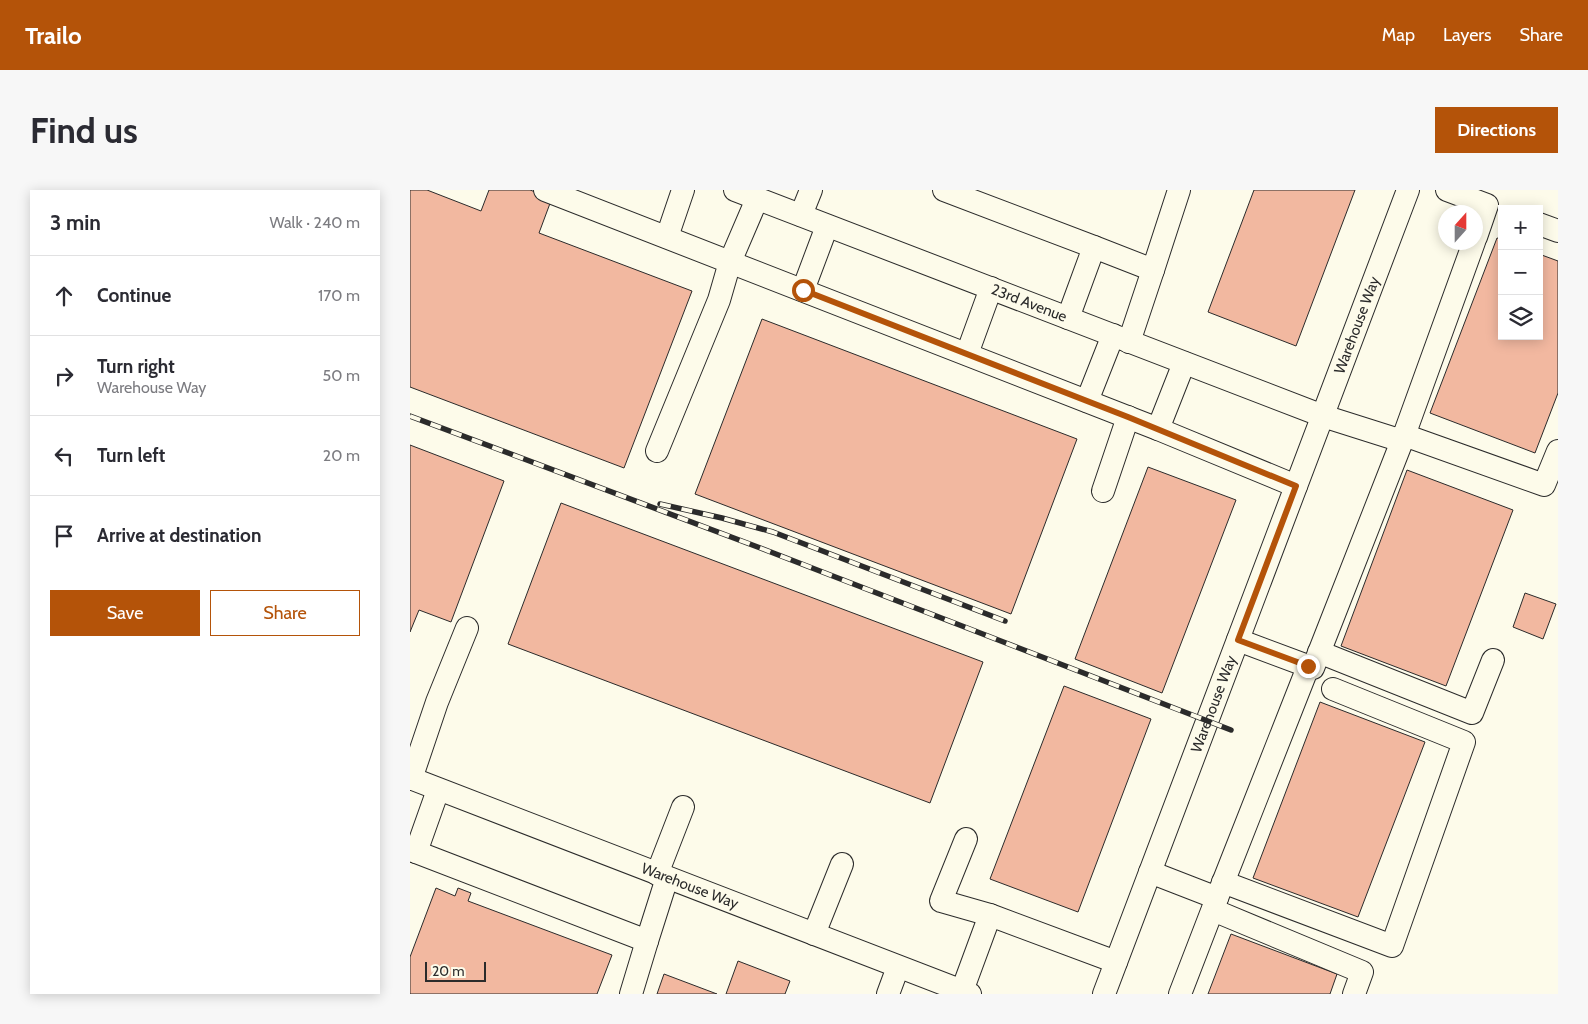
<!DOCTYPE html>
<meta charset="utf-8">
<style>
:root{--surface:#fff;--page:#f7f7f7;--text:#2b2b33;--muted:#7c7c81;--line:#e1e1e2;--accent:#b45309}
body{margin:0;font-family:Cabin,sans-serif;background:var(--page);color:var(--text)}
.controls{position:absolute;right:15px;top:15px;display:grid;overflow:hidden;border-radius:0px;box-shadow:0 2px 12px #0003}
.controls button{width:45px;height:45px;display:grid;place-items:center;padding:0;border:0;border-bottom:1px solid var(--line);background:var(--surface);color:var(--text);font:25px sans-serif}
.compass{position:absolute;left:1028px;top:15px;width:45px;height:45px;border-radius:50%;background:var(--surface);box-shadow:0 2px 12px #0003;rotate:21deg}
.scale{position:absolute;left:15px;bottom:12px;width:61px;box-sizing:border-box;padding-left:5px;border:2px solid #2b2b2b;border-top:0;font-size:14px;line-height:18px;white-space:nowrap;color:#2b2b2b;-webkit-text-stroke:4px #fdfbea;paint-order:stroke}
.stop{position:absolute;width:15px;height:15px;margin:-11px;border:4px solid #b45309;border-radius:50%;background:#fff}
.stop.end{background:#b45309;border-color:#fff;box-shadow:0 1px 5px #0008}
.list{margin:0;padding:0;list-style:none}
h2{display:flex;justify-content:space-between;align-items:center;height:65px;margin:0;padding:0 20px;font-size:21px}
h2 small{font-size:16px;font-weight:400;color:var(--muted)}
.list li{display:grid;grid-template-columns:32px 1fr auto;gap:15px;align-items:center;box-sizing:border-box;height:80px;padding:0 20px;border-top:1px solid var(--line)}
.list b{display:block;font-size:19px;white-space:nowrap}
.list p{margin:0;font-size:16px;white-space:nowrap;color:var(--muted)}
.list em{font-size:16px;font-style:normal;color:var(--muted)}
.actions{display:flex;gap:10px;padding:15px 20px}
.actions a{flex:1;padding:11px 0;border:1px solid var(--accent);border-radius:0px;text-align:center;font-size:18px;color:var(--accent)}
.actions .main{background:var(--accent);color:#fff}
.icon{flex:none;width:28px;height:28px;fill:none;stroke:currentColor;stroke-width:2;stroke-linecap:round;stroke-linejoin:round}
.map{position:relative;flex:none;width:1148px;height:804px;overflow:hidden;border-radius:0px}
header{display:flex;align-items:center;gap:30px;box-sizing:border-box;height:70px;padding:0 25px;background:var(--accent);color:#fff}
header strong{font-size:24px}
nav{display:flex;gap:28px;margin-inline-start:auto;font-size:18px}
.intro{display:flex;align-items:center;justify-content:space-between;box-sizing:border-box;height:120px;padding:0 30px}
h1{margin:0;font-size:35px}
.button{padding:12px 22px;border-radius:0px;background:var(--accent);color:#fff;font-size:18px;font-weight:700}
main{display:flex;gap:30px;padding:0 30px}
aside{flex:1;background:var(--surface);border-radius:0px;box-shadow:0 2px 12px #0003}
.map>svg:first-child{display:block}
</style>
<header>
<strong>Trailo</strong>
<nav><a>Map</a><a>Layers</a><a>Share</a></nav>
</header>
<div class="intro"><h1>Find us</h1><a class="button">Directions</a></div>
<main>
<aside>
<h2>3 min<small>Walk · 240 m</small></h2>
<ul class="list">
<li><svg class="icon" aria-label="ahead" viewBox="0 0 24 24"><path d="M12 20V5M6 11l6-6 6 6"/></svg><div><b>Continue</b></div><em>170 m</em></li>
<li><svg class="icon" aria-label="right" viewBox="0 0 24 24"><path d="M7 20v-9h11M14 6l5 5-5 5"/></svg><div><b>Turn right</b><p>Warehouse Way</p></div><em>50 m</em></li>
<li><svg class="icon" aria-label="left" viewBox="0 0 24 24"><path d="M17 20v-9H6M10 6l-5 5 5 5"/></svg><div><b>Turn left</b></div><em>20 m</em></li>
<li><svg class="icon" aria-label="arrive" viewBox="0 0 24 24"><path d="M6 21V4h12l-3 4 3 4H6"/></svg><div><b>Arrive at destination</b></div></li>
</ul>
<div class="actions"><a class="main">Save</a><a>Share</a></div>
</aside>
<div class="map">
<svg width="1148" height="804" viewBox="0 0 1148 804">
<rect width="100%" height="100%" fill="#fdfbea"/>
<!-- building -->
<path fill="#f2b8a0" stroke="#2b2b2b" d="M 0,0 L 17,0 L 71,21 L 79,0 L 120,0 L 142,8 L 129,43 L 282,101 L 214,278 L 0,197 Z
M 844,0 L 945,0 L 886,156 L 798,122 Z
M 1087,48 L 1092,49 L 1092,146 L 1129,146 L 1129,64 L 1148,71 L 1148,203 L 1125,263 L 1020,223 Z
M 352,129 L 667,249 L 601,424 L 285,304 Z
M 0,255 L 94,291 L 41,432 L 9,420 L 0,442 Z
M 738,277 L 826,310 L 752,503 L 665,469 Z
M 997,280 L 1103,320 L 1036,496 L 931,456 Z
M 151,313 L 573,472 L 520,613 L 98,454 Z
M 1115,403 L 1146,414 L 1133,449 L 1103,437 Z
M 654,496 L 741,529 L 668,722 L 580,689 Z
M 910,512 L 1015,552 L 948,727 L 843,688 Z
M 26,698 L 45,706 L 48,698 L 61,703 L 58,711 L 202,765 L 187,804 L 0,804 L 0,767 Z
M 821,744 L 927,784 L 920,804 L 798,804 Z
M 328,771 L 380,791 L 375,804 L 316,804 Z
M 254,784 L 307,804 L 247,804 Z"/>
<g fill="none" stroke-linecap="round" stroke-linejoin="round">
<!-- minor casing -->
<g stroke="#2b2b2b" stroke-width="24">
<g id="minor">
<path d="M 135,0 L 748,239"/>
<path id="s1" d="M 325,0 L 913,226 L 992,251 L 1064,52"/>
<path d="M 534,0 L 684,57 L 658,128"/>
<path d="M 1037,0 L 1077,15 L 1066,47"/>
<path d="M 391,25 L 401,0"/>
<path d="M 1129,34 L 1148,41"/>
<path d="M 257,47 L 273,0"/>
<path d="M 684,57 L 743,80 L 719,152"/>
<path d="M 743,80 L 769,0"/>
<path d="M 393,100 L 417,36"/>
<path d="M 557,164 L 581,98"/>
<path d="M 774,173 L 748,239 L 886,296"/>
<path d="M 677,211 L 703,145"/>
<path d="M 994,245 L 1134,295 L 1148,261"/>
<path d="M 247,261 L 309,110 L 320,72 L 347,9"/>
<path d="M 693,301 L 718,227"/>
<path d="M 828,450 L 903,478 L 992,251"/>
<path d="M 909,462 L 1062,523 L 1083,470"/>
<path id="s2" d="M 0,588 L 560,804"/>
<path d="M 1,589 L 27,512 L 57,438"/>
<path d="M 556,649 L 531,711 L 580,725"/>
<path d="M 0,659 L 6,662 L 28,600"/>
<path d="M 6,662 L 237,751 L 257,688"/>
<path d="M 740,682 L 807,708 L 770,804"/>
<path d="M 247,684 L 273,617"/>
<path d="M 813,692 L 982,756 L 1054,552 L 923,499"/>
<path d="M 807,708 L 898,477"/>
<path d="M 803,720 L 952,782 L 944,804"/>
<path d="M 404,744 L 432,674"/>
<path d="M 552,801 L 580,725 L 706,772"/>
<path d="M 221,804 L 237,751"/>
<path d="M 478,804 L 488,777"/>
<path id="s3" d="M 694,804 L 998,0"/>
</g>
</g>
<!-- minor -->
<use href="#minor" stroke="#fdfbea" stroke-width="22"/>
<!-- rail casing -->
<g stroke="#2b2b2b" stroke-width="5.5">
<path id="rail" d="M 0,226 L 353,359 L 821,540
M 250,314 L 312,328 L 363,342 L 595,431"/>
</g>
<!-- rail -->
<use href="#rail" stroke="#fdfbea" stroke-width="4" stroke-dasharray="11" stroke-linecap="butt"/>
</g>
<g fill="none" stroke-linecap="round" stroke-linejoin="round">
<!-- route -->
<path stroke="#b45309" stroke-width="6" d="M 393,100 L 718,227 L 886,296 L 828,450 L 898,476"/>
</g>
<g text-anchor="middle" stroke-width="4" stroke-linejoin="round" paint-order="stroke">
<!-- street labels -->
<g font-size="15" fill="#2b2b2b" stroke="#fdfbea">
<text dy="5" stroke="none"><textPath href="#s1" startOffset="315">23rd Avenue</textPath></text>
<text dy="5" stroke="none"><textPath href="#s3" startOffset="715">Warehouse Way</textPath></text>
<text dy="5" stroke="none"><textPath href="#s3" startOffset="310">Warehouse Way</textPath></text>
<text dy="5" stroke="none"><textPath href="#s2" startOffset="300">Warehouse Way</textPath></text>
</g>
</g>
</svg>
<div class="controls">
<button>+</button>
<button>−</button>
<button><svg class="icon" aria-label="layers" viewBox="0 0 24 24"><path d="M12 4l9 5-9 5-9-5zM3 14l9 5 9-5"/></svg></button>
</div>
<svg class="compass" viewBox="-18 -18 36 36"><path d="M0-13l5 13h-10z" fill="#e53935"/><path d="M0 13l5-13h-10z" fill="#7c7c81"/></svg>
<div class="scale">20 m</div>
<div class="stop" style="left:393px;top:100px"></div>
<div class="stop end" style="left:898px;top:476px"></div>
</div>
</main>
